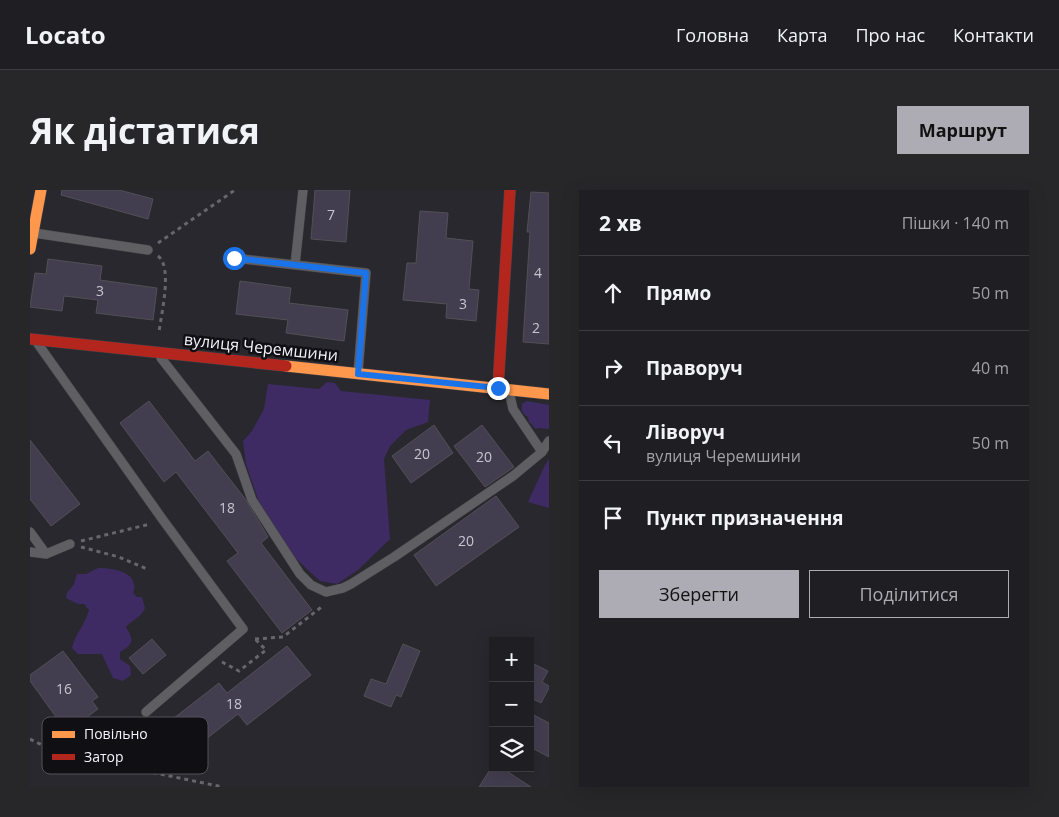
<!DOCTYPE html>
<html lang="uk">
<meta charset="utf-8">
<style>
:root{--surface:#1f1e22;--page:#27272a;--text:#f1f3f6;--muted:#a1a2a5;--line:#3c3c40;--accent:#adabb3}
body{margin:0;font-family:"Open Sans",sans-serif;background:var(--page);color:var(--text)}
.controls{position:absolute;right:15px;bottom:15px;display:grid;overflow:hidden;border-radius:0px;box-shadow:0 5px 20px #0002}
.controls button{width:45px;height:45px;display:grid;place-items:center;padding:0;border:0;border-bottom:1px solid var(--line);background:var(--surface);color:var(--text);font:25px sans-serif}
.stop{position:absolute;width:15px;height:15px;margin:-11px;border:4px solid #1a73e8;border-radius:50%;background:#fff}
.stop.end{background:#1a73e8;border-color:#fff;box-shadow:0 1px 5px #0008}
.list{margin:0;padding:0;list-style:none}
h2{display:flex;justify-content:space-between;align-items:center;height:65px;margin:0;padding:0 20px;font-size:21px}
h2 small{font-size:16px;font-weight:400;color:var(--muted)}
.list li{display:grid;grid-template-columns:32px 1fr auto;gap:15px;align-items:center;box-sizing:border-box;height:75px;padding:0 20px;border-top:1px solid var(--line)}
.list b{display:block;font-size:19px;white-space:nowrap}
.list p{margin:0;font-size:16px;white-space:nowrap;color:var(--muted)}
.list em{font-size:16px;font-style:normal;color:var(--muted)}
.actions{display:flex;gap:10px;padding:15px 20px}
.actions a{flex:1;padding:11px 0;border:1px solid var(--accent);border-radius:0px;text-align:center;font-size:18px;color:var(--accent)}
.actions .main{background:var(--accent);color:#111}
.icon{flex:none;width:28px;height:28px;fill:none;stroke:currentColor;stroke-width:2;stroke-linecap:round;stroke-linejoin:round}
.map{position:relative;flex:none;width:519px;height:597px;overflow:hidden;border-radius:0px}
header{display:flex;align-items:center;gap:30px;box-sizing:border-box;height:70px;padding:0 25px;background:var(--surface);border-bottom:1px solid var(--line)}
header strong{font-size:24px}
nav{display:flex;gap:28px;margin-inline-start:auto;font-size:18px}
.intro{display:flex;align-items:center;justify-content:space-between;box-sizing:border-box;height:120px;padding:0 30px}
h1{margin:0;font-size:35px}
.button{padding:12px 22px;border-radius:0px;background:var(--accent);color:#111;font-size:18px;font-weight:700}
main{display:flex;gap:30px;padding:0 30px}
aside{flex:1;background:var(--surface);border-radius:0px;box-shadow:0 5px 20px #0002}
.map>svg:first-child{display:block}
</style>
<header>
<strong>Locato</strong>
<nav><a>Головна</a><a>Карта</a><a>Про нас</a><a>Контакти</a></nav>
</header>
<div class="intro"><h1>Як дістатися</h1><a class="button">Маршрут</a></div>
<main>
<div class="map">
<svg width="519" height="597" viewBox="0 0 519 597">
<rect width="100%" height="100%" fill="#29282e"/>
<!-- green -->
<path fill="#3e2b64" d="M 297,192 L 305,193 L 311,201 L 400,210 L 398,232 L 376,240 L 360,256 L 354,269 L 360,349 L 328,380 L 307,394 L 290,391 L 265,368 L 229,312 L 216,274 L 213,251 L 222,241 L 234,219 L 238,194 L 289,199 Z
M 497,211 L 519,215 L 519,239 L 509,238 L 506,239 L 499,232 L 498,227 C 492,224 491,220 492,214 Z
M 519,269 L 519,318 L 498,312 L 514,277 Z
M 68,378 C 78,378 103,380 104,395 C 105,397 104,400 103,403 L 107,407 L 112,407 L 115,418 C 110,429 104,428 96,437 C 104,450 104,454 90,462 L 90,469 L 100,476 L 101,485 L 93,491 L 83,488 L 72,464 L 48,464 L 42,458 C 45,444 55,435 59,420 L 54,414 L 48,414 L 36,408 L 37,403 L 44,394 L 47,384 L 56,384 Z"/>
<!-- building -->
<path fill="#433e4f" stroke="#515055" d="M 32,0 L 89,0 L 123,9 L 118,29 L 31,5 Z
M 285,0 L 320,0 L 316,52 L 281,49 Z
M 501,2 L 519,3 L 519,154 L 493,152 L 500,42 L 497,42 Z
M 390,21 L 418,23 L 416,48 L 443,51 L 439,99 L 449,100 L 446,131 L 416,128 L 417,114 L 373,110 L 377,73 L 386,73 Z
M 18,69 L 72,76 L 70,90 L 127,98 L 123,130 L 66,123 L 68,110 L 34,106 L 32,121 L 0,117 L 5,83 L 16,84 Z
M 210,91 L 261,98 L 259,113 L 318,120 L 314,151 L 256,143 L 258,130 L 206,124 Z
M 119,211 L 165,271 L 178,261 L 216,310 L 238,347 L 231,353 L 282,420 L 252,443 L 197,371 L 208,363 L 146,282 L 134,292 L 90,233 Z
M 404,235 L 423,263 L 381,293 L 362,266 Z
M 452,235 L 484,277 L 455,297 L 424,256 Z
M 0,250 L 50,314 L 21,336 L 0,309 Z
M 466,306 L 489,337 L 406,396 L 384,365 Z
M 122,449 L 136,465 L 113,484 L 99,468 Z
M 373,454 L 390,461 L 371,507 L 366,505 L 361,517 L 334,506 L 341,489 L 356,494 Z
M 257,456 L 281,485 L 217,535 L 208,524 L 143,575 L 121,546 L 189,493 L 197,503 Z
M 33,461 L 68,507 L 62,511 L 68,519 L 37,542 L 0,491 L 0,485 Z
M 500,472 L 518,481 L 512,492 L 519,496 L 519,498 L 511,513 L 503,509 L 500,514 Z
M 500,523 L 519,533 L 519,567 L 500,557 Z
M 463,575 L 463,578 L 472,578 L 501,597 L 449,597 Z"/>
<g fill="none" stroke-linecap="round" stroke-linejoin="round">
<!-- lane casing -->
<g stroke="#434347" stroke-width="10">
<path id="lane" d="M 4,43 L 118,60
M 204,68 L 336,83 L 328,183
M 265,75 L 273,0
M 8,154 L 133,330 L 213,439 L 116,522
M 131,168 L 206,264 L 222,310 L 270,384 L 281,395 L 296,402 L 313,398 L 321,394 L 364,367 L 483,286 L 512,262 L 519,251
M 479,201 L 483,219 L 512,262
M 0,342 L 16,364
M 0,362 L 16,364 L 40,354"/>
</g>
<!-- slow casing -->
<g stroke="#434347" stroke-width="12">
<path id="slow" d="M 0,59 L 11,0
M 256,176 L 519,204"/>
</g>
<!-- jam casing -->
<g stroke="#434347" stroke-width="12">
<path id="jam" d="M 0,149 L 256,176
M 468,198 L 480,0"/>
</g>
<!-- path -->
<path stroke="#67666b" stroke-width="3" stroke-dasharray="4 4" stroke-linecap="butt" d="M 128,53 L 205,0
M 128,66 C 143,77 131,125 129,142
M 51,351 L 120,334
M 51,357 L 89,367 L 117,379
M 225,449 L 253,447 L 294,415
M 192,472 L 209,481 L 236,460 L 225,449
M 0,549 L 20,559 L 43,566 L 193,597"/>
<!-- lane -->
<use href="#lane" stroke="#5f5e63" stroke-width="9"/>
<!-- slow -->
<use href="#slow" stroke="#ff974d" stroke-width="11"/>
<!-- jam -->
<use href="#jam" stroke="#b3261e" stroke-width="11"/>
</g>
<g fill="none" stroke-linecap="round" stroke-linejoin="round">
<!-- route -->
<path stroke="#1a73e8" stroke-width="6" d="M 204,68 L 336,83 L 328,184 L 468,198"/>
</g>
<g text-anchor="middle" stroke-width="5" stroke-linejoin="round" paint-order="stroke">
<!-- number labels -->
<g font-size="14" fill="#c8c5d0">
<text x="301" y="30">7</text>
<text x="508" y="88">4</text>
<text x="70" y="106">3</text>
<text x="433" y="119">3</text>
<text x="506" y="143">2</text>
<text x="392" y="269">20</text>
<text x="454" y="272">20</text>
<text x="197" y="323">18</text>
<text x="436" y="356">20</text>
<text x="34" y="504">16</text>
<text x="204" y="519">18</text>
</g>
<!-- street labels -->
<g font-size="16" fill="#f4f2fb" stroke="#100f14">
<text transform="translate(231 157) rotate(6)" y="6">вулиця Черемшини</text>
</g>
</g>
<!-- legend -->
<rect x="12" y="527" width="166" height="57" rx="8" fill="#100f14" stroke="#545359" stroke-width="1"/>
<rect x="22" y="541" width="23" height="7" fill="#ff974d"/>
<rect x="22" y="564" width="23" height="6" fill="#b3261e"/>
<g font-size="14" fill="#f4f2fb">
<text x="54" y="549">Повільно</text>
<text x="54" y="572">Затор</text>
</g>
</svg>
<div class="controls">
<button>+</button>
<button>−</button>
<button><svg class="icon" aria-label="layers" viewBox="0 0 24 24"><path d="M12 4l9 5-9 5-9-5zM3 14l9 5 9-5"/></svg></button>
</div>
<div class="stop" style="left:204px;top:68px"></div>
<div class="stop end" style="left:468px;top:198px"></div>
</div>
<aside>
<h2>2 хв<small>Пішки · 140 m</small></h2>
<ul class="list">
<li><svg class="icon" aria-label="ahead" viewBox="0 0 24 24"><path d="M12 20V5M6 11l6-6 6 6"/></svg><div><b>Прямо</b></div><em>50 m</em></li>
<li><svg class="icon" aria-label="right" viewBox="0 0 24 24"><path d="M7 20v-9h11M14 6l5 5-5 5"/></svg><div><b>Праворуч</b></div><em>40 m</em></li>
<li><svg class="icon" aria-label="left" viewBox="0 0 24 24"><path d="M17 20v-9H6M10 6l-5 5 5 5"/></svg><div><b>Ліворуч</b><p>вулиця Черемшини</p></div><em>50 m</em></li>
<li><svg class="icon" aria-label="arrive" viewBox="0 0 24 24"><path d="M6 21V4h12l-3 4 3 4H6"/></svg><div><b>Пункт призначення</b></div></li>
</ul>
<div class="actions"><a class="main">Зберегти</a><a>Поділитися</a></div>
</aside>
</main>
